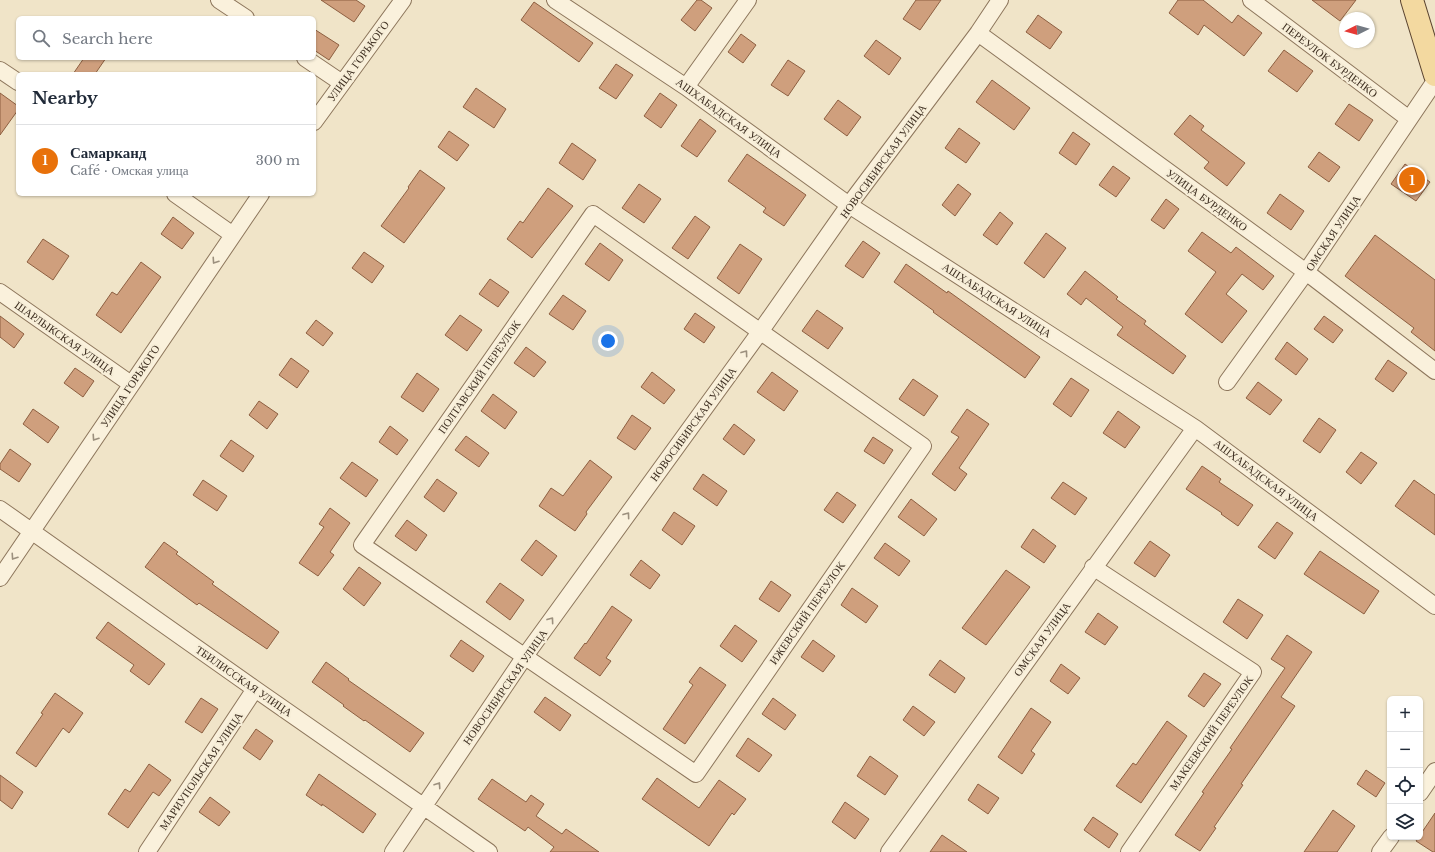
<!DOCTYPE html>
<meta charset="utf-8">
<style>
:root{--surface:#fff;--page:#f2f2f3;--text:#1f2937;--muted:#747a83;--line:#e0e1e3;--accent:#b45309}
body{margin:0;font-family:"Libre Baskerville",serif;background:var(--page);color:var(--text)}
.controls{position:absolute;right:12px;bottom:12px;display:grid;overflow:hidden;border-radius:6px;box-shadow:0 1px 3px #0004}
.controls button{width:36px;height:36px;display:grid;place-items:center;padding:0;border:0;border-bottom:1px solid var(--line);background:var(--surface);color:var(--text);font:20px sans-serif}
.compass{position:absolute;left:1339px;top:12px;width:36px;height:36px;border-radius:50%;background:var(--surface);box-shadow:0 1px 3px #0004;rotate:265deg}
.you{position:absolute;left:608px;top:341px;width:14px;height:14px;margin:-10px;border:3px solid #fff;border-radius:50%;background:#1a73e8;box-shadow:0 0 0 6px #1a73e833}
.badge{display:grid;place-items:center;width:26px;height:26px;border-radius:50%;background:var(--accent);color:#fff;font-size:13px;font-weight:700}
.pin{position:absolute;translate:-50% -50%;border:2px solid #fff;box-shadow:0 1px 4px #0006}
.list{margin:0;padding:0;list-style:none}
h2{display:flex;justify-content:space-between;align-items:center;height:52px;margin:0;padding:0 16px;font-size:17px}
h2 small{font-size:13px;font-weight:400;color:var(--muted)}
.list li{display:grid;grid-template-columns:26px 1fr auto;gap:12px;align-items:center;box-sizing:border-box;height:72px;padding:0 16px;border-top:1px solid var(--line)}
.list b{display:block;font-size:15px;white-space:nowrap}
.list p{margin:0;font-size:13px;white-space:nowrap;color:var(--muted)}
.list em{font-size:13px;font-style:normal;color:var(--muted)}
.icon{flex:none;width:22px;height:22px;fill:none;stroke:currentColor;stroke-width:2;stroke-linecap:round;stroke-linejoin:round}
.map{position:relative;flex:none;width:1435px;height:852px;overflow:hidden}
.search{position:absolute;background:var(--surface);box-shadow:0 1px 3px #0004;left:16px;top:16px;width:300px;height:44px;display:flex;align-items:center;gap:10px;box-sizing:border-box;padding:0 14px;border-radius:6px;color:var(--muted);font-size:15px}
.panel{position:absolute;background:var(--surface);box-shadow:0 1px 3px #0004;left:16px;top:72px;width:300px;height:124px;border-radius:6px}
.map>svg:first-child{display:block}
</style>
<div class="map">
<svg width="1435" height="852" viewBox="0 0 1435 852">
<rect width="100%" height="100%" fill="#f0e4c8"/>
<!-- building -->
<path fill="#cf9f7d" stroke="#8d5f41" d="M 321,0 L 356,0 L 365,6 L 354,22 Z
M 697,0 L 701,0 L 712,8 L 695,31 L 681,20 Z
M 916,0 L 941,0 L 920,30 L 903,19 Z
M 1178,0 L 1203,0 L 1232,23 L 1238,15 L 1262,33 L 1244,56 L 1204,25 L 1198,35 L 1169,13 Z
M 1312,0 L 1356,0 L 1340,21 Z
M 534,2 L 593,43 L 579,62 L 521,20 Z
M 1038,15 L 1062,32 L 1050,49 L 1026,32 Z
M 314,29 L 339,45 L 329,60 L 314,50 Z
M 741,34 L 756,45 L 743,63 L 728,52 Z
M 876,40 L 901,58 L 889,75 L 864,56 Z
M 1284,50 L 1313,71 L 1297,92 L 1268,71 Z
M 84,58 L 106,58 L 95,74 L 73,74 Z
M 788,60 L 805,71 L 788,96 L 771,85 Z
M 616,64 L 633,75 L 616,99 L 599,88 Z
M 992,80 L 1030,108 L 1014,130 L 976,102 Z
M 476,88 L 506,109 L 494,128 L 463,107 Z
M 0,93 L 18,106 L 18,110 L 0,135 Z
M 660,93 L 677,105 L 661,128 L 644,116 Z
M 838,100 L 861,117 L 847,136 L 824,119 Z
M 1349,104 L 1373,120 L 1359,141 L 1335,124 Z
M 1190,115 L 1204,126 L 1201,130 L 1245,163 L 1227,186 L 1204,168 L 1209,162 L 1174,134 Z
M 700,119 L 716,131 L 697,157 L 681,146 Z
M 959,128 L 980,143 L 966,163 L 945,148 Z
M 449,131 L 469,145 L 457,161 L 438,147 Z
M 1073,132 L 1090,144 L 1076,165 L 1059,153 Z
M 572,143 L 596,160 L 583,180 L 559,163 Z
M 1319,152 L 1340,167 L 1329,182 L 1308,167 Z
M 747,154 L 806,195 L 784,226 L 763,212 L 766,208 L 728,181 Z
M 1405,164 L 1430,182 L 1416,201 L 1391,184 Z
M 1113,166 L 1130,178 L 1116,197 L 1099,185 Z
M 420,170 L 445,188 L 404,243 L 381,226 L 409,188 L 408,187 Z
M 639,184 L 661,199 L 644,223 L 622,208 Z
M 958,184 L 971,194 L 955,216 L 942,205 Z
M 548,188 L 573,206 L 532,258 L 507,239 L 520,221 L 523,223 Z
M 1280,194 L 1304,211 L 1291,230 L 1267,213 Z
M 1166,199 L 1179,209 L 1164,229 L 1151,220 Z
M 1000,212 L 1013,223 L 997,245 L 983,235 Z
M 695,216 L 710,227 L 688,259 L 672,248 Z
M 173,217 L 194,233 L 182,249 L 161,234 Z
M 1202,232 L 1231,253 L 1236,247 L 1274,276 L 1263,290 L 1242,274 L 1226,294 L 1247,311 L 1222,343 L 1185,314 L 1216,272 L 1188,251 Z
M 1046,233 L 1066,248 L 1044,278 L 1024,263 Z
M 1375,235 L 1435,280 L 1435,351 L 1411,332 L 1414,328 L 1345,276 Z
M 43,239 L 69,256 L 53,280 L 27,262 Z
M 863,241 L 880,253 L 863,278 L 845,266 Z
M 600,243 L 623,260 L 609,281 L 585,264 Z
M 740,244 L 762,259 L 739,294 L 717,278 Z
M 364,252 L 384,266 L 372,283 L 352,268 Z
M 141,262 L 161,277 L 121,333 L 96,315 L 112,292 L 117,295 Z
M 906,264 L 947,293 L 948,291 L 1040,357 L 1025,378 L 933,312 L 934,311 L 894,282 Z
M 1085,271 L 1118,297 L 1116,299 L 1146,321 L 1144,324 L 1186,356 L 1173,374 L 1117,335 L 1123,327 L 1086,298 L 1081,305 L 1067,294 Z
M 490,279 L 509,292 L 498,307 L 479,294 Z
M 563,295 L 586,311 L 573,330 L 549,314 Z
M 817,310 L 843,328 L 828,349 L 802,331 Z
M 695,313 L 715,327 L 704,343 L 684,329 Z
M 460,315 L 482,330 L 467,351 L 445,335 Z
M 0,316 L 24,334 L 14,348 L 0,337 Z
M 1324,316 L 1343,330 L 1333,343 L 1314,329 Z
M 316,320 L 333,333 L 323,346 L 306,333 Z
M 1287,342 L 1308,359 L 1296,375 L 1275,359 Z
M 526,347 L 546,362 L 534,377 L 514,363 Z
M 291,358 L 309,371 L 297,388 L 279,375 Z
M 1388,360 L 1407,373 L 1393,392 L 1375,379 Z
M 75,368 L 94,381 L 83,397 L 64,383 Z
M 652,372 L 675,390 L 664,404 L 641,387 Z
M 772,372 L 798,391 L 784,411 L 757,392 Z
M 417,373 L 439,389 L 423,412 L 401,397 Z
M 1071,378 L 1089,390 L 1071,417 L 1053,404 Z
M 913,379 L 938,396 L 924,416 L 899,399 Z
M 1258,382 L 1282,400 L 1270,415 L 1246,398 Z
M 493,394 L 517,412 L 505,429 L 481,411 Z
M 259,401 L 278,414 L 267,429 L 249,415 Z
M 33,409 L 59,427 L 48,443 L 23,424 Z
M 967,409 L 989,424 L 959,468 L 967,474 L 955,491 L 932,474 L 959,437 L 951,432 Z
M 1118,411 L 1140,427 L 1125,448 L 1103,433 Z
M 632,415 L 651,428 L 635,450 L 617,438 Z
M 1319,418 L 1336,430 L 1320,453 L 1303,441 Z
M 734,424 L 755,440 L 744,455 L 723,439 Z
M 390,426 L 408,440 L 397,455 L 379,442 Z
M 466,436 L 489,453 L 479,467 L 455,450 Z
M 873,437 L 893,450 L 884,464 L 864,451 Z
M 231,440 L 254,456 L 243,472 L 220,456 Z
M 10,449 L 31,464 L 19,482 L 0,469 L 0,464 Z
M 1361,452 L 1377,463 L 1361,484 L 1346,472 Z
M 590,460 L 612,477 L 586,512 L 587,514 L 575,531 L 539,506 L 551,488 L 563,496 Z
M 352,462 L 378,480 L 366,497 L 340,478 Z
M 1202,466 L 1221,479 L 1219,482 L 1253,505 L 1238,526 L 1221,514 L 1222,513 L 1186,489 Z
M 703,474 L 727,491 L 717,506 L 693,489 Z
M 437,479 L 457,493 L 444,512 L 424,497 Z
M 203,480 L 227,496 L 217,511 L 193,495 Z
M 1414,480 L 1435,495 L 1435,535 L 1395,506 Z
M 1063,482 L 1087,498 L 1075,515 L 1051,498 Z
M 837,492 L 856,505 L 843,523 L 824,510 Z
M 911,499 L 937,519 L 924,536 L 898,517 Z
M 330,508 L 350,523 L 330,552 L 334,555 L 318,576 L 299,563 L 324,527 L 319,524 Z
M 674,512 L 695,526 L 682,545 L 662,530 Z
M 407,520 L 427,535 L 416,551 L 395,536 Z
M 1277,522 L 1293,533 L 1275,559 L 1258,547 Z
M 1033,529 L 1056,546 L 1044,563 L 1021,547 Z
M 536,540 L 557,556 L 542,576 L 521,560 Z
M 1150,541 L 1170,555 L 1155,577 L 1134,563 Z
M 164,542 L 178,552 L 176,554 L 214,582 L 212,584 L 279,632 L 267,649 L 199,603 L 197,605 L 145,567 Z
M 885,543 L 910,561 L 899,576 L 874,558 Z
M 1320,551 L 1379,591 L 1364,614 L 1304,574 Z
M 641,560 L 660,575 L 650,589 L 630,575 Z
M 359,567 L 381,583 L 364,606 L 343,589 Z
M 1006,570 L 1030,587 L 986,645 L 962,628 Z
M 771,581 L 791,595 L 779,612 L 759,599 Z
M 500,583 L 524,600 L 510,620 L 486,602 Z
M 852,588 L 878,606 L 866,623 L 841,605 Z
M 1238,599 L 1263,615 L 1247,639 L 1223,622 Z
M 612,606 L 632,620 L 606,658 L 611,661 L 600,676 L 574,658 L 585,643 L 586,644 Z
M 1098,613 L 1118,627 L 1105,645 L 1085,632 Z
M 108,622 L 165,664 L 149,685 L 130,671 L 134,665 L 96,638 Z
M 735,625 L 757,641 L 742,662 L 720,646 Z
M 1287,635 L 1312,652 L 1281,697 L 1295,706 L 1241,784 L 1243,785 L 1214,827 L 1216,828 L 1200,851 L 1175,835 L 1204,793 L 1202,792 L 1232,749 L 1230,748 L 1285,668 L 1271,659 Z
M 461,640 L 484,656 L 473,672 L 450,656 Z
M 813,640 L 835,656 L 823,672 L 801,657 Z
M 940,660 L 965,678 L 955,693 L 929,675 Z
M 326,662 L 349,679 L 348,680 L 424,733 L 410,752 L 365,720 L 364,721 L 343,706 L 344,705 L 312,682 Z
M 1061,664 L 1080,678 L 1068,694 L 1050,681 Z
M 700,667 L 726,685 L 685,744 L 663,729 L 693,685 L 689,682 Z
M 1204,673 L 1221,684 L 1204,707 L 1188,696 Z
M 55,693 L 83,713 L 69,733 L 63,728 L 36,767 L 16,753 L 43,714 L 41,713 Z
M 545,697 L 571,715 L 560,731 L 534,712 Z
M 201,698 L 218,709 L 202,733 L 185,722 Z
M 773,698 L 796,715 L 785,730 L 762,714 Z
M 913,706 L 935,722 L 924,736 L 903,720 Z
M 1031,708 L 1051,722 L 1031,751 L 1035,754 L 1022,774 L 998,757 Z
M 1167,721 L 1187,736 L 1141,803 L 1116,786 L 1133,763 L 1136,765 Z
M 256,729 L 273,741 L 260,760 L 243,748 Z
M 748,738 L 772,755 L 759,772 L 736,756 Z
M 870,756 L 898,776 L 885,795 L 857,776 Z
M 149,764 L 171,780 L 159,796 L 153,792 L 128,828 L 108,814 L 125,789 L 130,792 Z
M 1366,770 L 1385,783 L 1376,797 L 1357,784 Z
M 319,774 L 376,814 L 363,833 L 322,804 L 322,806 L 306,795 Z
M 0,775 L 23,792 L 12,809 L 0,800 Z
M 657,778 L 699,808 L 719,780 L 746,799 L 734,815 L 732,813 L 709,846 L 642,799 Z
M 492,779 L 526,802 L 531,795 L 544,804 L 536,816 L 562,834 L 566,829 L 599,852 L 550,852 L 554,847 L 528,827 L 525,831 L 478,799 Z
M 978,784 L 999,798 L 988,814 L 968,800 Z
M 210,797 L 230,812 L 219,826 L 199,812 Z
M 845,802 L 869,819 L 855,839 L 832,822 Z
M 1333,810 L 1355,826 L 1337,852 L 1304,852 Z
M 1435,813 L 1435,852 L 1433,852 L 1416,841 Z
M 1093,817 L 1118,834 L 1109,848 L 1084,830 Z
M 942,835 L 967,852 L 930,852 Z"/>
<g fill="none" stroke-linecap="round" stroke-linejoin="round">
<!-- minor casing -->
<g stroke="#8d765c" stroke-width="18">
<path id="minor" d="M 219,0 L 246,18
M 555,0 L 686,87 L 849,205 L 1195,428 L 1435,606
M 1251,0 L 1409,119
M 978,33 L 1306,272 L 1435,371
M 305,58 L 342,83
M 0,70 L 18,82
M 686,87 L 748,0
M 314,122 L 403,0
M 175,194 L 233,235
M 593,214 L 923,446 L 696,774 L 362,545 Z
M 0,292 L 131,384
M 1227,382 L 1306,272 L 1435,81
M 0,509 L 255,689 L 489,852
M 1093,567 L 1253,672 L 1129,852
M 0,578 L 261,194
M 1420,793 L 1435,771
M 147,852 L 255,689
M 393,852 L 525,656 L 760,332 L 849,205 L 978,33 L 1000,0
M 889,852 L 1195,428
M 1380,852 L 1391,837"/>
</g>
<!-- primary casing -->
<g stroke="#5b4430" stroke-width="24">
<path id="primary" d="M 1412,0 L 1435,75"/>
</g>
<!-- minor -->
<use href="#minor" stroke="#faf1dc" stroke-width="16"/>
<!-- primary -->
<use href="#primary" stroke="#f3d9a0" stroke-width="22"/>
</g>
<!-- one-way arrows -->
<defs><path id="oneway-chevron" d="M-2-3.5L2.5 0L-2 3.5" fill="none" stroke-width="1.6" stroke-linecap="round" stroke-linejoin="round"/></defs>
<g stroke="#9c907e">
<use href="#oneway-chevron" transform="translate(215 261) rotate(124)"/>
<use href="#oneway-chevron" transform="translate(745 353) rotate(-54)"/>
<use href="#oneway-chevron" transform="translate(95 438) rotate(124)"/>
<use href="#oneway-chevron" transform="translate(627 515) rotate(-54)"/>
<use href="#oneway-chevron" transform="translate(14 557) rotate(124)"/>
<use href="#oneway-chevron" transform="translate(551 620) rotate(-54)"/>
<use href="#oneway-chevron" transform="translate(438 785) rotate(-56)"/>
</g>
<g text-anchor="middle" stroke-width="4" stroke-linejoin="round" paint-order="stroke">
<!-- street labels -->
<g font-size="11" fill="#3d2e20" stroke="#f7eed8">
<text transform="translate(1330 60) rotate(37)" y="4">ПЕРЕУЛОК БУРДЕНКО</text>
<text transform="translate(358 61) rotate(-54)" y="4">УЛИЦА ГОРЬКОГО</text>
<text transform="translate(729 118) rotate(36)" y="4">АШХАБАДСКАЯ УЛИЦА</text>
<text transform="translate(883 161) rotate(-54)" y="4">НОВОСИБИРСКАЯ УЛИЦА</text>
<text transform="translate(1207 200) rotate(36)" y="4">УЛИЦА БУРДЕНКО</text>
<text transform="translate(1333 233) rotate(-56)" y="4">ОМСКАЯ УЛИЦА</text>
<text transform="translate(997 300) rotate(33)" y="4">АШХАБАДСКАЯ УЛИЦА</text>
<text transform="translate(65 338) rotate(35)" y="4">ШАРЛЫКСКАЯ УЛИЦА</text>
<text transform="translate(479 377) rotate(-55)" y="4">ПОЛТАВСКИЙ ПЕРЕУЛОК</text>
<text transform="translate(130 386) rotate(-56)" y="4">УЛИЦА ГОРЬКОГО</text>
<text transform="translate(693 424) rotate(-54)" y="4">НОВОСИБИРСКАЯ УЛИЦА</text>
<text transform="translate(1266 480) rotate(37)" y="4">АШХАБАДСКАЯ УЛИЦА</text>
<text transform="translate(807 613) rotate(-55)" y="4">ИЖЕВСКИЙ ПЕРЕУЛОК</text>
<text transform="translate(1042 639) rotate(-54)" y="4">ОМСКАЯ УЛИЦА</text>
<text transform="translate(244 681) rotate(35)" y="4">ТБИЛИССКАЯ УЛИЦА</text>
<text transform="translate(505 687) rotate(-55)" y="4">НОВОСИБИРСКАЯ УЛИЦА</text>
<text transform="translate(1211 733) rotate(-55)" y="4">МАКЕЕВСКИЙ ПЕРЕУЛОК</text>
<text transform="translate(201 771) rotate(-56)" y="4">МАРИУПОЛЬСКАЯ УЛИЦА</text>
</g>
</g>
</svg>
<div class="controls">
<button>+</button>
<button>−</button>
<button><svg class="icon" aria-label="locate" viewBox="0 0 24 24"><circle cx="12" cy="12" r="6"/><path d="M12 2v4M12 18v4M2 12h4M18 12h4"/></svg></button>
<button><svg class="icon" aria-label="layers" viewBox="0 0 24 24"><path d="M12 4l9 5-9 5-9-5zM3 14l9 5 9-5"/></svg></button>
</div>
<svg class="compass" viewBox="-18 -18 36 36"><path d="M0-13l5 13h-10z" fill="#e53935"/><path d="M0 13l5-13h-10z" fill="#747a83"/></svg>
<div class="you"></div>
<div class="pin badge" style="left:1412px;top:180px;background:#e8710a">1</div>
<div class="search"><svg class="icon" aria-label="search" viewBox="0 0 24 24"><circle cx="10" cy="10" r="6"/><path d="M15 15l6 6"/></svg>Search here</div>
<section class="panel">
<h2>Nearby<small></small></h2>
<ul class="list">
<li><span class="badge" style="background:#e8710a">1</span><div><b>Самарканд</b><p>Café · Омская улица</p></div><em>300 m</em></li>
</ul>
</section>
</div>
